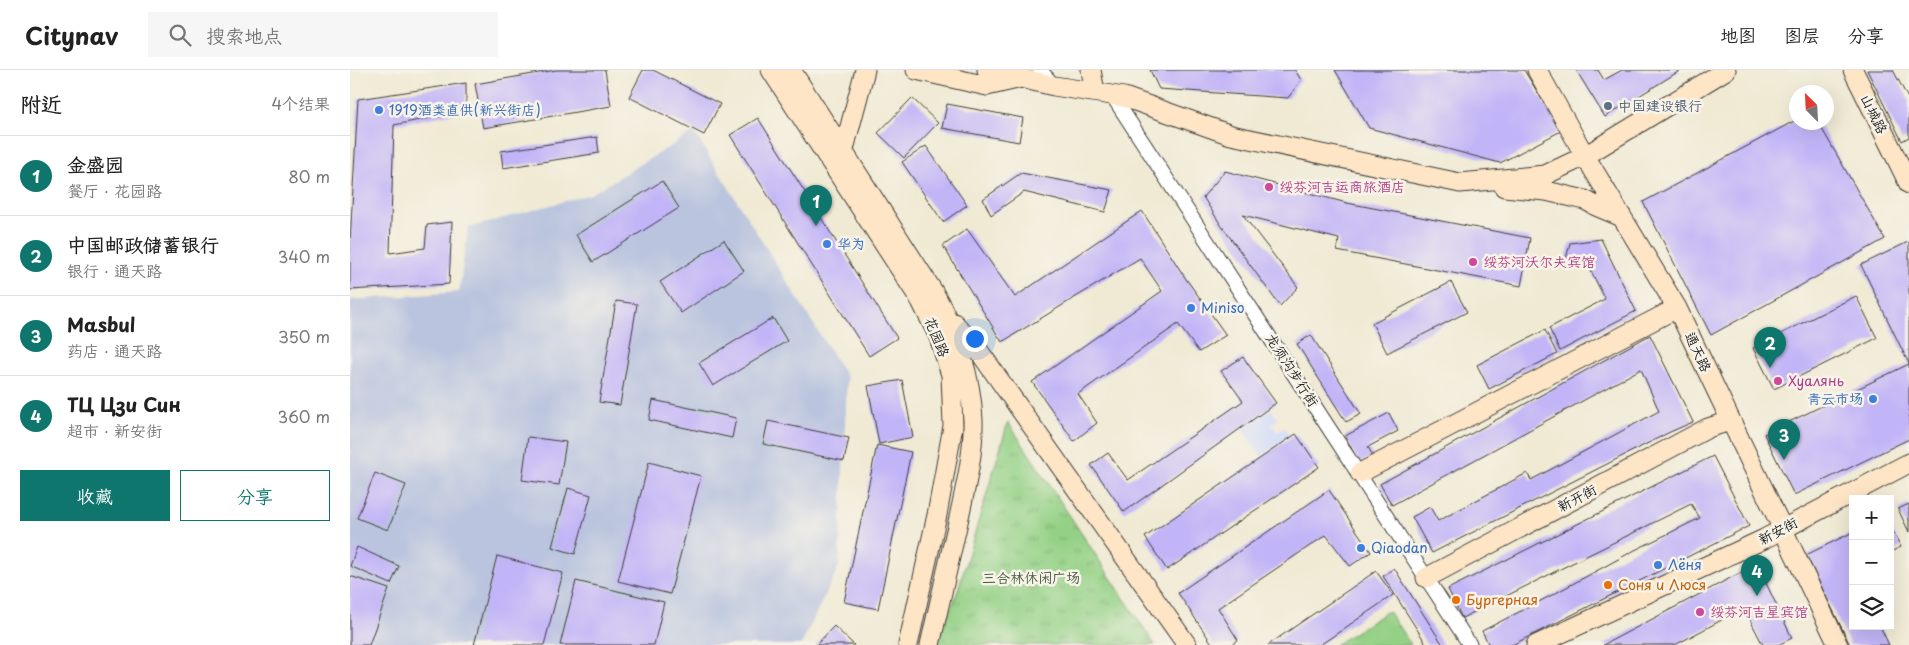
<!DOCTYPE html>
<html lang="zh">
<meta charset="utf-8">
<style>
:root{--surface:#fff;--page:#f6f6f6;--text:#222;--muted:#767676;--line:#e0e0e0;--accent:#0f766e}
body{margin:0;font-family:"Playpen Sans","LXGW WenKai TC",sans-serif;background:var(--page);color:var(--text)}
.controls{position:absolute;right:15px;bottom:15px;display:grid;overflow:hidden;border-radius:0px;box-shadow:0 5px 20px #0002}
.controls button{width:45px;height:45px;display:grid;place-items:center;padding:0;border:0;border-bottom:1px solid var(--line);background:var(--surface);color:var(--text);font:25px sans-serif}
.compass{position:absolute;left:1439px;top:15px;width:45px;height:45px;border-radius:50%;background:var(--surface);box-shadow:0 5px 20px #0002;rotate:336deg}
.you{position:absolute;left:624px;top:268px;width:18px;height:18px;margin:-12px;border:4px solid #fff;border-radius:50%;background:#1a73e8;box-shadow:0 0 0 8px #1a73e833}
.badge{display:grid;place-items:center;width:32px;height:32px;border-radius:50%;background:var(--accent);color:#fff;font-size:16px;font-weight:700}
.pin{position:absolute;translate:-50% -41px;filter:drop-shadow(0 1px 2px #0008)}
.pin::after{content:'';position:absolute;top:26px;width:18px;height:15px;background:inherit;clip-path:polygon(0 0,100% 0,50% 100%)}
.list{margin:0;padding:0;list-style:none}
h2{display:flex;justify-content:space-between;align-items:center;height:65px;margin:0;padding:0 20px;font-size:21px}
h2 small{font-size:16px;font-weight:400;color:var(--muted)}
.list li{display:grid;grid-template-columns:32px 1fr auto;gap:15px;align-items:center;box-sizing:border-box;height:80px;padding:0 20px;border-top:1px solid var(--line)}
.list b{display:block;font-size:19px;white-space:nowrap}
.list p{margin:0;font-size:16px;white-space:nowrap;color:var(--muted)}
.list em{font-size:16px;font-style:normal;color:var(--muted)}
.actions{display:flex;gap:10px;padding:15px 20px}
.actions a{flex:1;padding:11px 0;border:1px solid var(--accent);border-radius:0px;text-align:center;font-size:18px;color:var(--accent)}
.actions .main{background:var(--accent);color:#fff}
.icon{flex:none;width:28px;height:28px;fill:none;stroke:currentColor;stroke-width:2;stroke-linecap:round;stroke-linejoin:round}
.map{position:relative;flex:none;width:1559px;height:575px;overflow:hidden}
header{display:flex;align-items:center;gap:30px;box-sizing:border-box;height:70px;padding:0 25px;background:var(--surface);border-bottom:1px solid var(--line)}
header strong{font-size:24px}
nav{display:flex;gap:28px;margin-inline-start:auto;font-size:18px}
.search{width:350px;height:45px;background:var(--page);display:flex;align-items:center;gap:12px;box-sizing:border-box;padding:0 18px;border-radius:0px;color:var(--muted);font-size:19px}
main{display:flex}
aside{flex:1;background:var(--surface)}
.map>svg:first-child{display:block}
</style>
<header>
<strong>Citynav</strong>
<div class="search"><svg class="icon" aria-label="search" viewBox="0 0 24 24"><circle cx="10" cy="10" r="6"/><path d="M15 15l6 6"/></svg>搜索地点</div>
<nav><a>地图</a><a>图层</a><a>分享</a></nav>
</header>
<main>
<aside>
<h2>附近<small>4个结果</small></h2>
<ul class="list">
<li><span class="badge">1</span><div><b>金盛园</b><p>餐厅 · 花园路</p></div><em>80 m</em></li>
<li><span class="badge">2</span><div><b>中国邮政储蓄银行</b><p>银行 · 通天路</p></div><em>340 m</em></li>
<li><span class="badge">3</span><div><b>Masbul</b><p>药店 · 通天路</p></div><em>350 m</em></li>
<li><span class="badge">4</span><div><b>ТЦ Цзи Син</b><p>超市 · 新安街</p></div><em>360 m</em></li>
</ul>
<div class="actions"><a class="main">收藏</a><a>分享</a></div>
</aside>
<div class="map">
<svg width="1559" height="575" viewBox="0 0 1559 575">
<defs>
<pattern id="park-tufts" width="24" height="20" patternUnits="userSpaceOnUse" patternTransform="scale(1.25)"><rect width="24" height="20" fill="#94d186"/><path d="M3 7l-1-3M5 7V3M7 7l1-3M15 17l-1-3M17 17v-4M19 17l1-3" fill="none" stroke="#7fb373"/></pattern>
</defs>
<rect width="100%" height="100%" fill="#f7f3e8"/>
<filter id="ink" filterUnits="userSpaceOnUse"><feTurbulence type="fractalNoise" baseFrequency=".02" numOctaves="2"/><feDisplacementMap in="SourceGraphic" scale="10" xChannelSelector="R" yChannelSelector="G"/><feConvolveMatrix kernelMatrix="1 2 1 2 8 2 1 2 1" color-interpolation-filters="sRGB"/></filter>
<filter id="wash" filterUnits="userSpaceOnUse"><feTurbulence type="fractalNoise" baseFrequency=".0096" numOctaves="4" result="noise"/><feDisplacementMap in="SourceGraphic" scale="20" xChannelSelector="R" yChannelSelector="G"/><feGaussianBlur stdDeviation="1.12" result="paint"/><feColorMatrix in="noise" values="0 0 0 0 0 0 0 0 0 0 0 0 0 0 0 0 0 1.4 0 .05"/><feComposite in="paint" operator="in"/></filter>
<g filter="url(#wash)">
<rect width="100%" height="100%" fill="#f0ead4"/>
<!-- built -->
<path fill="#cfdafa" d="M 921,339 L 928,349 L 921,354 L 927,362 L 934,357 L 940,366 L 911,386 L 892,359 Z"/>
<!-- railway -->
<path fill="#bac4de" d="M 344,62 L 497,308 L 489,496 L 451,575 L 0,575 L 0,230 L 109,222 L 118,158 L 241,124 Z"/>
<!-- park -->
<path fill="url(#park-tufts)" stroke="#587651" d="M 658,352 L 805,575 L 586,575 L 607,523 Z"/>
<!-- pitch -->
<path fill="#94d186" stroke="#587651" d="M 1038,541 L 1061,575 L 985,575 Z"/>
<g id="blocks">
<!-- building -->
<path fill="#c2b5f7" d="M 206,0 L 255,0 L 261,36 L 133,58 L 125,14 Z
M 293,0 L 303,0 L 370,34 L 354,65 L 279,27 Z
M 800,0 L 945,0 L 951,10 L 938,28 L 809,19 Z
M 985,0 L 1174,0 L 1211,61 L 1150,93 L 1019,58 Z
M 1226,0 L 1248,0 L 1254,10 L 1272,0 L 1331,0 L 1255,47 Z
M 1517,0 L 1543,0 L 1559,30 L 1559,67 L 1552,71 Z
M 116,13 L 116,41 L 44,55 L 40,183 L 75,178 L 77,155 L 102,152 L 99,214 L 0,220 L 0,172 L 8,29 Z
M 562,28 L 588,53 L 554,88 L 528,63 Z
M 597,34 L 673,48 L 669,72 L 592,58 Z
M 408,48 L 547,268 L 519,286 L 380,65 Z
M 1446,50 L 1446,52 L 1468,52 L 1535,169 L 1361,265 L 1293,132 Z
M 247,67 L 249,83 L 153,98 L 151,81 Z
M 576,76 L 617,135 L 593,152 L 552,92 Z
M 875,101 L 997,133 L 1180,168 L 1171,216 L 987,181 L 989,169 L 893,145 L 948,217 L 930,236 L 871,155 L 853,127 Z
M 671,103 L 762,120 L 755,142 L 674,122 L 641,145 L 633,129 Z
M 312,111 L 329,138 L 243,192 L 226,165 Z
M 792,141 L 834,206 L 876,265 L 849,282 L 828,254 L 728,324 L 747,353 L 724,371 L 682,312 L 812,221 L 790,188 L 652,272 L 593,176 L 617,159 L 665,227 Z
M 1251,169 L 1286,241 L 1210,281 L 1199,258 L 1255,229 L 1239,197 L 1215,193 L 1220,173 Z
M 374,170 L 394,201 L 331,243 L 310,212 Z
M 1558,172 L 1559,173 L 1559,369 L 1444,425 L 1414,364 L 1559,294 L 1511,195 Z
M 1101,212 L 1117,242 L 1037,283 L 1022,253 Z
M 1506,226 L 1527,268 L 1424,319 L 1403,278 Z
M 266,231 L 287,234 L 270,335 L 249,332 Z
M 423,248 L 437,271 L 363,316 L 349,293 Z
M 1195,260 L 1207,284 L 1139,319 L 1127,295 Z
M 961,265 L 1011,344 L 996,352 L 947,274 Z
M 1300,265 L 1343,352 L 1320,362 L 1082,483 L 1062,447 L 1080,437 L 1088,451 L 1177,403 L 1181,410 L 1309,341 L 1291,299 L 1042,435 L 1030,414 Z
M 893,287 L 926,333 L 774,442 L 741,395 L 758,383 L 778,410 L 893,331 L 871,301 Z
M 552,310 L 563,367 L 529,374 L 518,316 Z
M 303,330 L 386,348 L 382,368 L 299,350 Z
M 1039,343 L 1048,361 L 1018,377 L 1023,386 L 1009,393 L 995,366 Z
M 418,351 L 499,368 L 494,391 L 413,374 Z
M 946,364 L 969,397 L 817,500 L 795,467 Z
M 178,367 L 216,372 L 209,415 L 172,410 Z
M 527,375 L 561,382 L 528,539 L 494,532 Z
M 1363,386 L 1399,456 L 1162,575 L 1139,575 L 1132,561 L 1204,524 L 1285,480 L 1350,448 L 1341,434 L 1112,548 L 1098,519 Z
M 299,392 L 351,406 L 320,524 L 268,511 Z
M 25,403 L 56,415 L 38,460 L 7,448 Z
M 218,418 L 241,425 L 225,484 L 202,477 Z
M 979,420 L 1021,482 L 1000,496 L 976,465 L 868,538 L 888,570 L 882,575 L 863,575 L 828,523 Z
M 1559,434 L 1559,462 L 1548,439 Z
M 1540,456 L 1551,477 L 1540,482 Z
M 1503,462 L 1503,556 L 1530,556 L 1539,575 L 1500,575 L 1456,485 Z
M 7,477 L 49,496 L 41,514 L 0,496 Z
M 147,486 L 213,503 L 194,575 L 124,575 Z
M 1407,494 L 1442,568 L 1428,575 L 1413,575 L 1394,538 L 1325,575 L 1253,575 Z
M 1044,498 L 1093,575 L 1077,575 L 1033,506 Z
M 1026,501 L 1043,525 L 970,575 L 918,575 Z
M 0,506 L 39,519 L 19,575 L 0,575 Z
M 226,511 L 314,532 L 304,575 L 210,575 Z
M 484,556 L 504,575 L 466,575 Z"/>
</g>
</g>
<g filter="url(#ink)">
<use href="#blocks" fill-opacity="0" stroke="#3c3b38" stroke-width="1"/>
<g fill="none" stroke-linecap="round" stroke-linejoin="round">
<!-- street casing -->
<g stroke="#3c3b38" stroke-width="16">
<path id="street" d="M 690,0 L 704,16
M 762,25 L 1120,575"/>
</g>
<!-- secondary casing -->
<g stroke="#3c3b38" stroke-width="21">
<path id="secondary" d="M 421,0 L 571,231 L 589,267 L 601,305 L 603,356 L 587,445 L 558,575
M 441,0 L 584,223 C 606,262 621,304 623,350 C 624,384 615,419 608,452 C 599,493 589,534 580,575
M 566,0 L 637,16 L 667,9
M 637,0 L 704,16 L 774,27 L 881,65 L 1110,113 L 1195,105 L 1235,86 L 1376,0
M 741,0 L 745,22
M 1187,0 L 1235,86 L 1327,238 L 1488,575
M 1503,0 L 1559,114
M 493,83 L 515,0
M 1154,117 L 1196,121 L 1235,130 L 1246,136 L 1272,147
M 604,253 L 626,277 L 837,575
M 1010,403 L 1327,238
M 1076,508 L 1358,358 L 1380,351
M 1186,575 L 1414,469 L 1559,393"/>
</g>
<!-- street -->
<use href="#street" stroke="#fff" stroke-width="14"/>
<!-- secondary -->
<use href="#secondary" stroke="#fde5c5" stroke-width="19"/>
</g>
</g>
<!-- markers -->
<circle fill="#5c6f8a" stroke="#f7f3e8" stroke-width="2" cx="1258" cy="36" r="5"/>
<g fill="#3f7fe0" stroke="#f7f3e8" stroke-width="2">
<circle cx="29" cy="40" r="5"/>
<circle cx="477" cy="174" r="5"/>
<circle cx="841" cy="238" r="5"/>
<circle cx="1523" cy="329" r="5"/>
<circle cx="1011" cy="478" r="5"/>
<circle cx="1308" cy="495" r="5"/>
</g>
<g fill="#d1479c" stroke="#f7f3e8" stroke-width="2">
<circle cx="919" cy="117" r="5"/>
<circle cx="1123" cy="192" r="5"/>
<circle cx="1428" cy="311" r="5"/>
<circle cx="1350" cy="542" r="5"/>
</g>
<g fill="#e8710a" stroke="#f7f3e8" stroke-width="2">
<circle cx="1258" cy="515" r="5"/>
<circle cx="1106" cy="530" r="5"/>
</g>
<g text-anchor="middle" stroke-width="5" stroke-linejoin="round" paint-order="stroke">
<!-- service labels -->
<g font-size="14" fill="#4e5e75" stroke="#f7f3e8" text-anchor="start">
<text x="1268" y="41">中国建设银行</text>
</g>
<!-- shop labels -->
<g font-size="14" fill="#366cbe" stroke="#f7f3e8" text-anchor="start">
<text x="39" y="45">1919酒类直供(新兴街店)</text>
<text x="487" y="179">华为</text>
<text x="851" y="243">Miniso</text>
<text x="1513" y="334" text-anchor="end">青云市场</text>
<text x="1021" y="483">Qiaodan</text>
<text x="1318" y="500">Лёня</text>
</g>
<!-- street labels -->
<g font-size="14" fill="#1c1c1c" stroke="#f7f3e8">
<text transform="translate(1524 44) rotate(64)" y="5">山城路</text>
<text transform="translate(587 267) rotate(68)" y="5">花园路</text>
<text transform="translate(1348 282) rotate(65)" y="5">通天路</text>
<text transform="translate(942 300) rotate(57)" y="5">龙须沟步行街</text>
<text transform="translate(1227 428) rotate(-28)" y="5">新开街</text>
<text transform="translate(1428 461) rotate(-28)" y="5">新安街</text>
</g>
<!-- hotel labels -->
<g font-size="14" fill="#b23c85" stroke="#f7f3e8" text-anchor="start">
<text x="929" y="122">绥芬河吉运商旅酒店</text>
<text x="1133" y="197">绥芬河沃尔夫宾馆</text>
<text x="1438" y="316">Хуалянь</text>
<text x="1360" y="547">绥芬河吉星宾馆</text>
</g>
<!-- park labels -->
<g font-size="14" fill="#465b41" stroke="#f7f3e8">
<text x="681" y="513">三合林休闲广场</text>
</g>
<!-- food labels -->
<g font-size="14" fill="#c56008" stroke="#f7f3e8" text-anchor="start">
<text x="1268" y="520">Соня и Люся</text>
<text x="1116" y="535">Бургерная</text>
</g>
</g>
</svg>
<div class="controls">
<button>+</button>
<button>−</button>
<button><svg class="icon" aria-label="layers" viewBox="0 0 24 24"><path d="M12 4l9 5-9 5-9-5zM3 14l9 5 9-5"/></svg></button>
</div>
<svg class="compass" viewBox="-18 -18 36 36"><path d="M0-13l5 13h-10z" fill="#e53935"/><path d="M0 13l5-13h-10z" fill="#767676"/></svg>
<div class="you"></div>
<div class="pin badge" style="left:466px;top:156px">1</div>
<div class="pin badge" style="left:1420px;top:298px">2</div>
<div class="pin badge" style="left:1434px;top:390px">3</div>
<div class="pin badge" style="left:1407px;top:526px">4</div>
</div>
</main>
